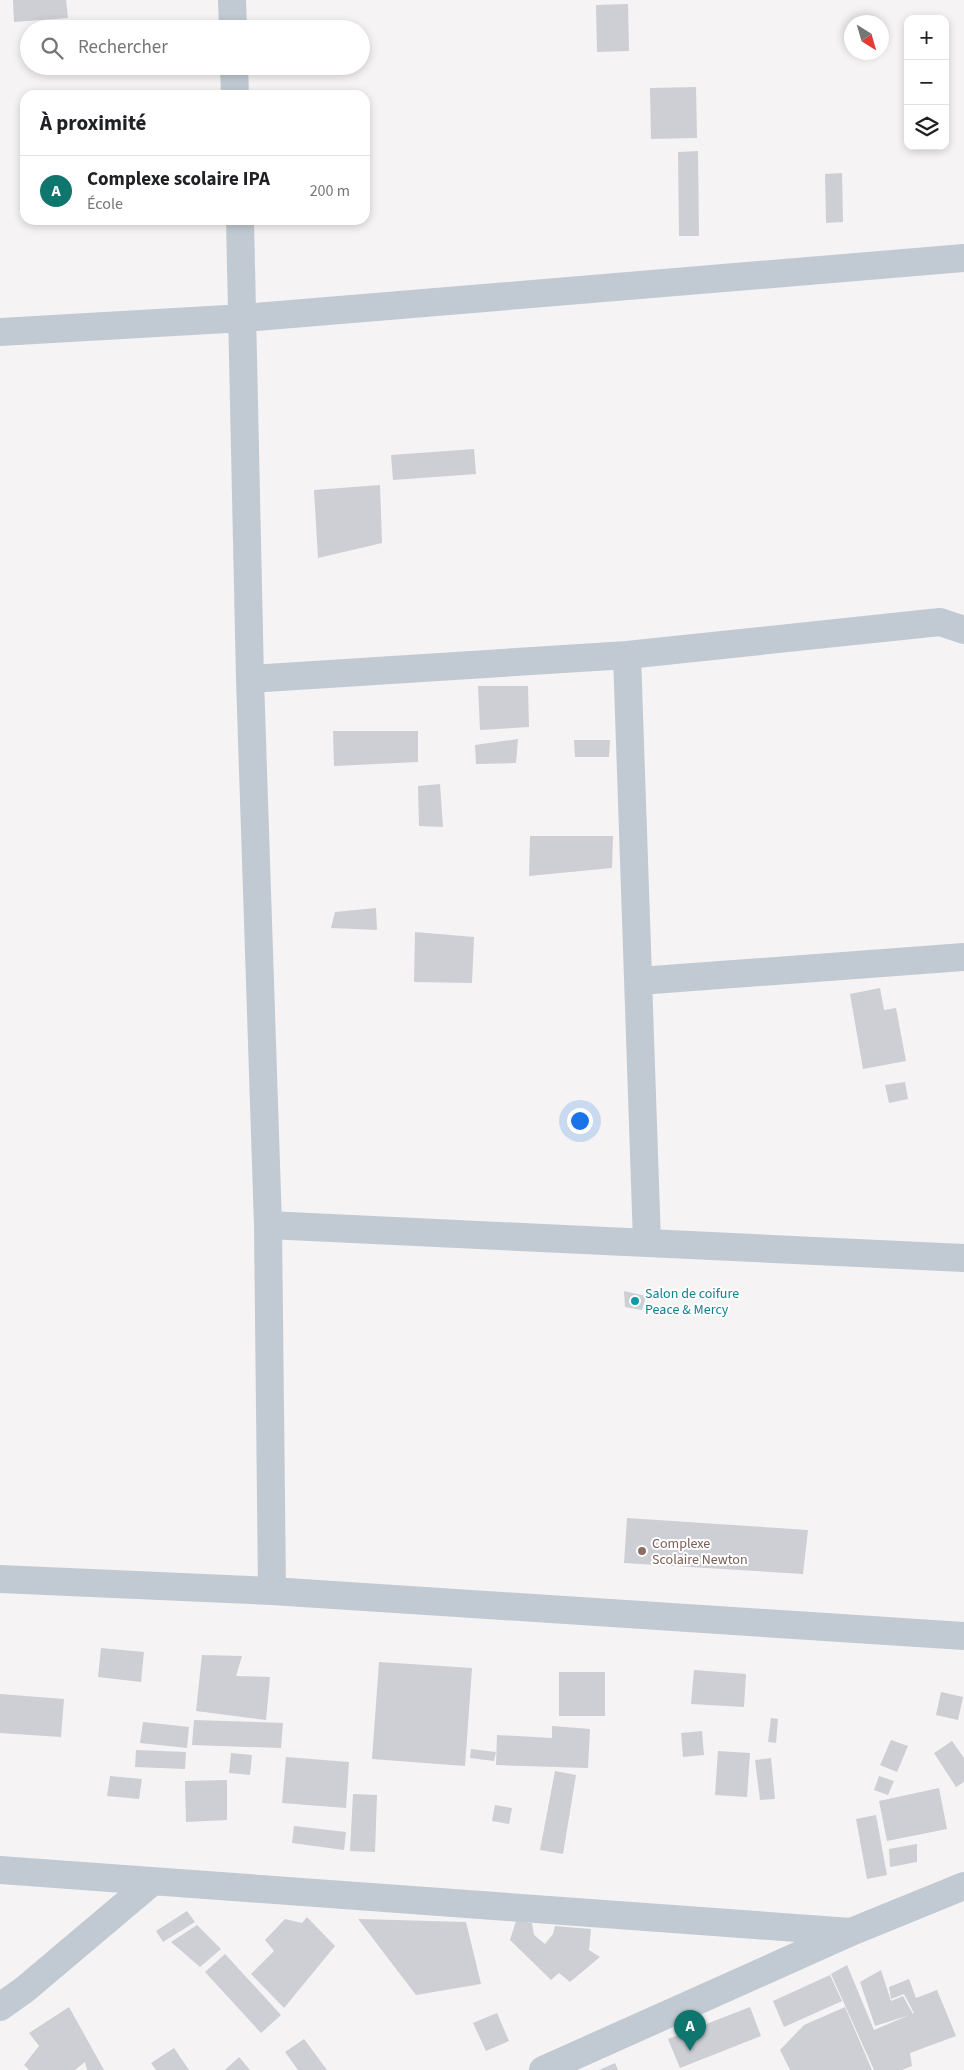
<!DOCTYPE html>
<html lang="fr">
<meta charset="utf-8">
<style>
:root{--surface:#fff;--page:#f6f6f6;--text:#202124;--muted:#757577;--line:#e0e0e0;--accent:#0f766e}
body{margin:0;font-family:"Source Sans 3",sans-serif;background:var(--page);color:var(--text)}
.controls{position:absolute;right:15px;top:15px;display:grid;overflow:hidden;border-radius:10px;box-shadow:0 2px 8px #0003}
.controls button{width:45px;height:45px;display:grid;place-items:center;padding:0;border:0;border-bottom:1px solid var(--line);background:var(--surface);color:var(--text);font:25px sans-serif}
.compass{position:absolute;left:844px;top:15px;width:45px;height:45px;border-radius:50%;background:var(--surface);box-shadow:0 2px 8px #0003;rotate:143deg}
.you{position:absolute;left:579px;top:1120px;width:18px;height:18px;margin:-12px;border:4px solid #fff;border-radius:50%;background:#1a73e8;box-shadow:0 0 0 8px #1a73e833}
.badge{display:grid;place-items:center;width:32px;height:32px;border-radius:50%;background:var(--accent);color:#fff;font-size:16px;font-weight:700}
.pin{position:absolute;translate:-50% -41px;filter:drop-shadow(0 1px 2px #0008)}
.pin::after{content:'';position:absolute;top:26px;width:18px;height:15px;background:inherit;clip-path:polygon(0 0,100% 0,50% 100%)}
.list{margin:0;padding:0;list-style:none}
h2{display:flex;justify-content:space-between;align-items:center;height:65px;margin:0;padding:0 20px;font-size:21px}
h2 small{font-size:16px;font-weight:400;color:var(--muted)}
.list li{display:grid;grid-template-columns:32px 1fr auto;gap:15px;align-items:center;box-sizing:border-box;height:70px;padding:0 20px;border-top:1px solid var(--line)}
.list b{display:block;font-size:19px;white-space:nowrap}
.list p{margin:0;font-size:16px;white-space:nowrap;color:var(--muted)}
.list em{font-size:16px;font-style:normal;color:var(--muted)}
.icon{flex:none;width:28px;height:28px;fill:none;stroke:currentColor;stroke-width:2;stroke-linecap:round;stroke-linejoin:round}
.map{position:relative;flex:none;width:964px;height:2070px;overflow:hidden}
.search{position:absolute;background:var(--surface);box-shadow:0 2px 8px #0003;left:20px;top:20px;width:350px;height:55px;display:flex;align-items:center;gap:12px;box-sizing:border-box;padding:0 18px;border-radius:28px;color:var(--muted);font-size:19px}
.panel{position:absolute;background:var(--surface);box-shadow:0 2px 8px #0003;left:20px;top:90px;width:350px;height:135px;border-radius:15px}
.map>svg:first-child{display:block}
</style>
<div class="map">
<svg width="964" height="2070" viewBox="0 0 964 2070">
<rect width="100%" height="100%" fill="#f5f3f3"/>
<!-- building -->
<path fill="#cdcfd5" d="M 13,0 L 66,0 L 68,18 L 14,22 Z
M 628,4 L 629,51 L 597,52 L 596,5 Z
M 696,87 L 697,138 L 651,139 L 650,88 Z
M 698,151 L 699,236 L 679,236 L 678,152 Z
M 842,173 L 843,222 L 826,223 L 825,174 Z
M 474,449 L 476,474 L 393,480 L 391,455 Z
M 380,485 L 382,543 L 318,558 L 314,490 Z
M 478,686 L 528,686 L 529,727 L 480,730 Z
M 333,731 L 418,731 L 418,762 L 334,766 Z
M 518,739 L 516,763 L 476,764 L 475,745 Z
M 574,740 L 610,740 L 609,757 L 575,757 Z
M 440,784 L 443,827 L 419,826 L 418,786 Z
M 530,836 L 613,836 L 612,868 L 529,876 Z
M 376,908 L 377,930 L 331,928 L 335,912 Z
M 415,932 L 474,937 L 472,983 L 414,982 Z
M 880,988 L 884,1010 L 896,1008 L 906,1061 L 863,1069 L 850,994 Z
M 905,1082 L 908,1099 L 889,1103 L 885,1085 Z
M 624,1291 L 646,1296 L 642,1310 L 625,1307 Z
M 627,1518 L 808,1530 L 803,1574 L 624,1563 Z
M 101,1648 L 144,1652 L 141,1682 L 98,1677 Z
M 202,1655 L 242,1656 L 236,1676 L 270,1677 L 266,1720 L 196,1711 Z
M 379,1662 L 472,1668 L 465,1766 L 372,1759 Z
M 694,1670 L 746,1674 L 744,1707 L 691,1704 Z
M 559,1672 L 605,1672 L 605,1716 L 559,1716 Z
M 941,1692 L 963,1697 L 958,1720 L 936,1715 Z
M 0,1694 L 64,1699 L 61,1737 L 0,1733 Z
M 771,1718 L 778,1719 L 776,1743 L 768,1742 Z
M 194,1720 L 283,1723 L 281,1748 L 192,1745 Z
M 143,1722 L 189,1727 L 187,1748 L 140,1743 Z
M 552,1726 L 590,1729 L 588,1768 L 496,1765 L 497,1735 L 552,1738 Z
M 702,1731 L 704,1755 L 683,1757 L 681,1733 Z
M 891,1740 L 908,1746 L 897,1772 L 880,1765 Z
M 952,1741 L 964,1758 L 964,1782 L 956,1787 L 934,1753 Z
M 471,1749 L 496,1752 L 494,1761 L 470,1758 Z
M 136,1750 L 186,1752 L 185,1769 L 135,1767 Z
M 718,1751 L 750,1753 L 747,1797 L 715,1795 Z
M 231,1753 L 252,1755 L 250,1775 L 229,1773 Z
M 286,1757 L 349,1762 L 346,1808 L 282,1803 Z
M 771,1758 L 775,1799 L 760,1800 L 755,1760 Z
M 555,1771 L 576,1775 L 563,1854 L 540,1850 Z
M 110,1776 L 142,1779 L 139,1799 L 107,1796 Z
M 879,1776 L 894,1781 L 888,1795 L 874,1790 Z
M 227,1780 L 227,1820 L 186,1822 L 185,1781 Z
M 939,1788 L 947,1829 L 887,1841 L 879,1801 Z
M 353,1794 L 377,1795 L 375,1852 L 350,1851 Z
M 495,1805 L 512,1808 L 509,1824 L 492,1821 Z
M 876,1815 L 887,1875 L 867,1879 L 856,1819 Z
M 294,1826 L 346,1832 L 344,1850 L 292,1843 Z
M 917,1844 L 917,1862 L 890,1867 L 889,1849 Z
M 187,1911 L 195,1922 L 163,1942 L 156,1931 Z
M 307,1917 L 335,1946 L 284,2008 L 251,1974 L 274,1951 L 265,1940 L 285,1919 L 302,1923 Z
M 358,1919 L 466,1922 L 481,1984 L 416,1995 Z
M 516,1921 L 532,1923 L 534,1935 L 545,1944 L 553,1934 L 555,1926 L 591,1929 L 589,1950 L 600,1957 L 570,1982 L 559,1973 L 551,1980 L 510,1940 Z
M 197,1925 L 221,1949 L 200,1967 L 171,1942 Z
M 225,1954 L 281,2015 L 261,2033 L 205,1972 Z
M 847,1965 L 874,2030 L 914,2013 L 904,1994 L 891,1999 L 889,1987 L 909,1979 L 916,1998 L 937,1990 L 956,2036 L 910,2053 L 912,2066 L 902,2070 L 874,2070 L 831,1974 Z
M 881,1970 L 891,2001 L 903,1996 L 913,2014 L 875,2026 L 860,1982 Z
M 830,1975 L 842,2001 L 784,2027 L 773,2001 Z
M 69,2007 L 104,2070 L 87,2070 L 85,2062 L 75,2070 L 29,2070 L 24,2065 L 39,2046 L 29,2033 Z
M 750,2007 L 761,2036 L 680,2068 L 668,2039 Z
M 845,2007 L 872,2070 L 790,2070 L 780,2050 L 804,2025 Z
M 497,2013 L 509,2041 L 486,2051 L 473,2023 Z
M 304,2039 L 327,2070 L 298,2070 L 285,2052 Z
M 174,2048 L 189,2070 L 156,2070 L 151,2063 Z
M 239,2057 L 250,2070 L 225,2070 Z
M 615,2063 L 618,2070 L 599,2070 Z"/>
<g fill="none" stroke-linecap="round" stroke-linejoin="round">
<!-- minor -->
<path stroke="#c1cad2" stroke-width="28" d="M 232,0 L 233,29
M 234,66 L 235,95
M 240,220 L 250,679 L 268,1225 L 272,1591
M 0,332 L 244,318 L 964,258
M 627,655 L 647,1242
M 250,679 L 627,655 L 940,622 L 964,630
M 639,981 L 964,957
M 268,1225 L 964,1258
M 0,1579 L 272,1591 L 964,1636
M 0,1870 L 851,1932
M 0,2007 L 24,1990 L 152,1882
M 543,2070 L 851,1932 L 964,1886"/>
</g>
<!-- markers -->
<circle fill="#0f9aa8" stroke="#fff" stroke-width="2" cx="635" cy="1301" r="5"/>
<circle fill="#8d6e63" stroke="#fff" stroke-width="2" cx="642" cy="1551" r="5"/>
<g text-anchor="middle" stroke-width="4" stroke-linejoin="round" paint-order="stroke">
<!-- culture labels -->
<g font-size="14" fill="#0d838f" stroke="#fff" text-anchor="start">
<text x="645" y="1298">Salon de coifure<tspan x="645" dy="16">Peace &amp; Mercy</tspan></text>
</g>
<!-- education labels -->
<g font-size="14" fill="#785e54" stroke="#fff" text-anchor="start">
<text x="652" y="1548">Complexe<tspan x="652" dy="16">Scolaire Newton</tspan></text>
</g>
</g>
</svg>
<div class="controls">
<button>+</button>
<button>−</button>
<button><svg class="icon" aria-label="layers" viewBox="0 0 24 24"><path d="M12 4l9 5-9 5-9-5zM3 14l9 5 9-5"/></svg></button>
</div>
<svg class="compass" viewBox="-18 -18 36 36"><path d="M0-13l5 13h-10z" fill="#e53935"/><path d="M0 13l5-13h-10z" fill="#757577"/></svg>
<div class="you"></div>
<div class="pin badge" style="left:690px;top:2051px">A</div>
<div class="search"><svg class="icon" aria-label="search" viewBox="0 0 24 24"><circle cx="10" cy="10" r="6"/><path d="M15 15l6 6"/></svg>Rechercher</div>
<section class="panel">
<h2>À proximité<small></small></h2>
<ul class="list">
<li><span class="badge">A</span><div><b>Complexe scolaire IPA</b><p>École</p></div><em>200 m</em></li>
</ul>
</section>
</div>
